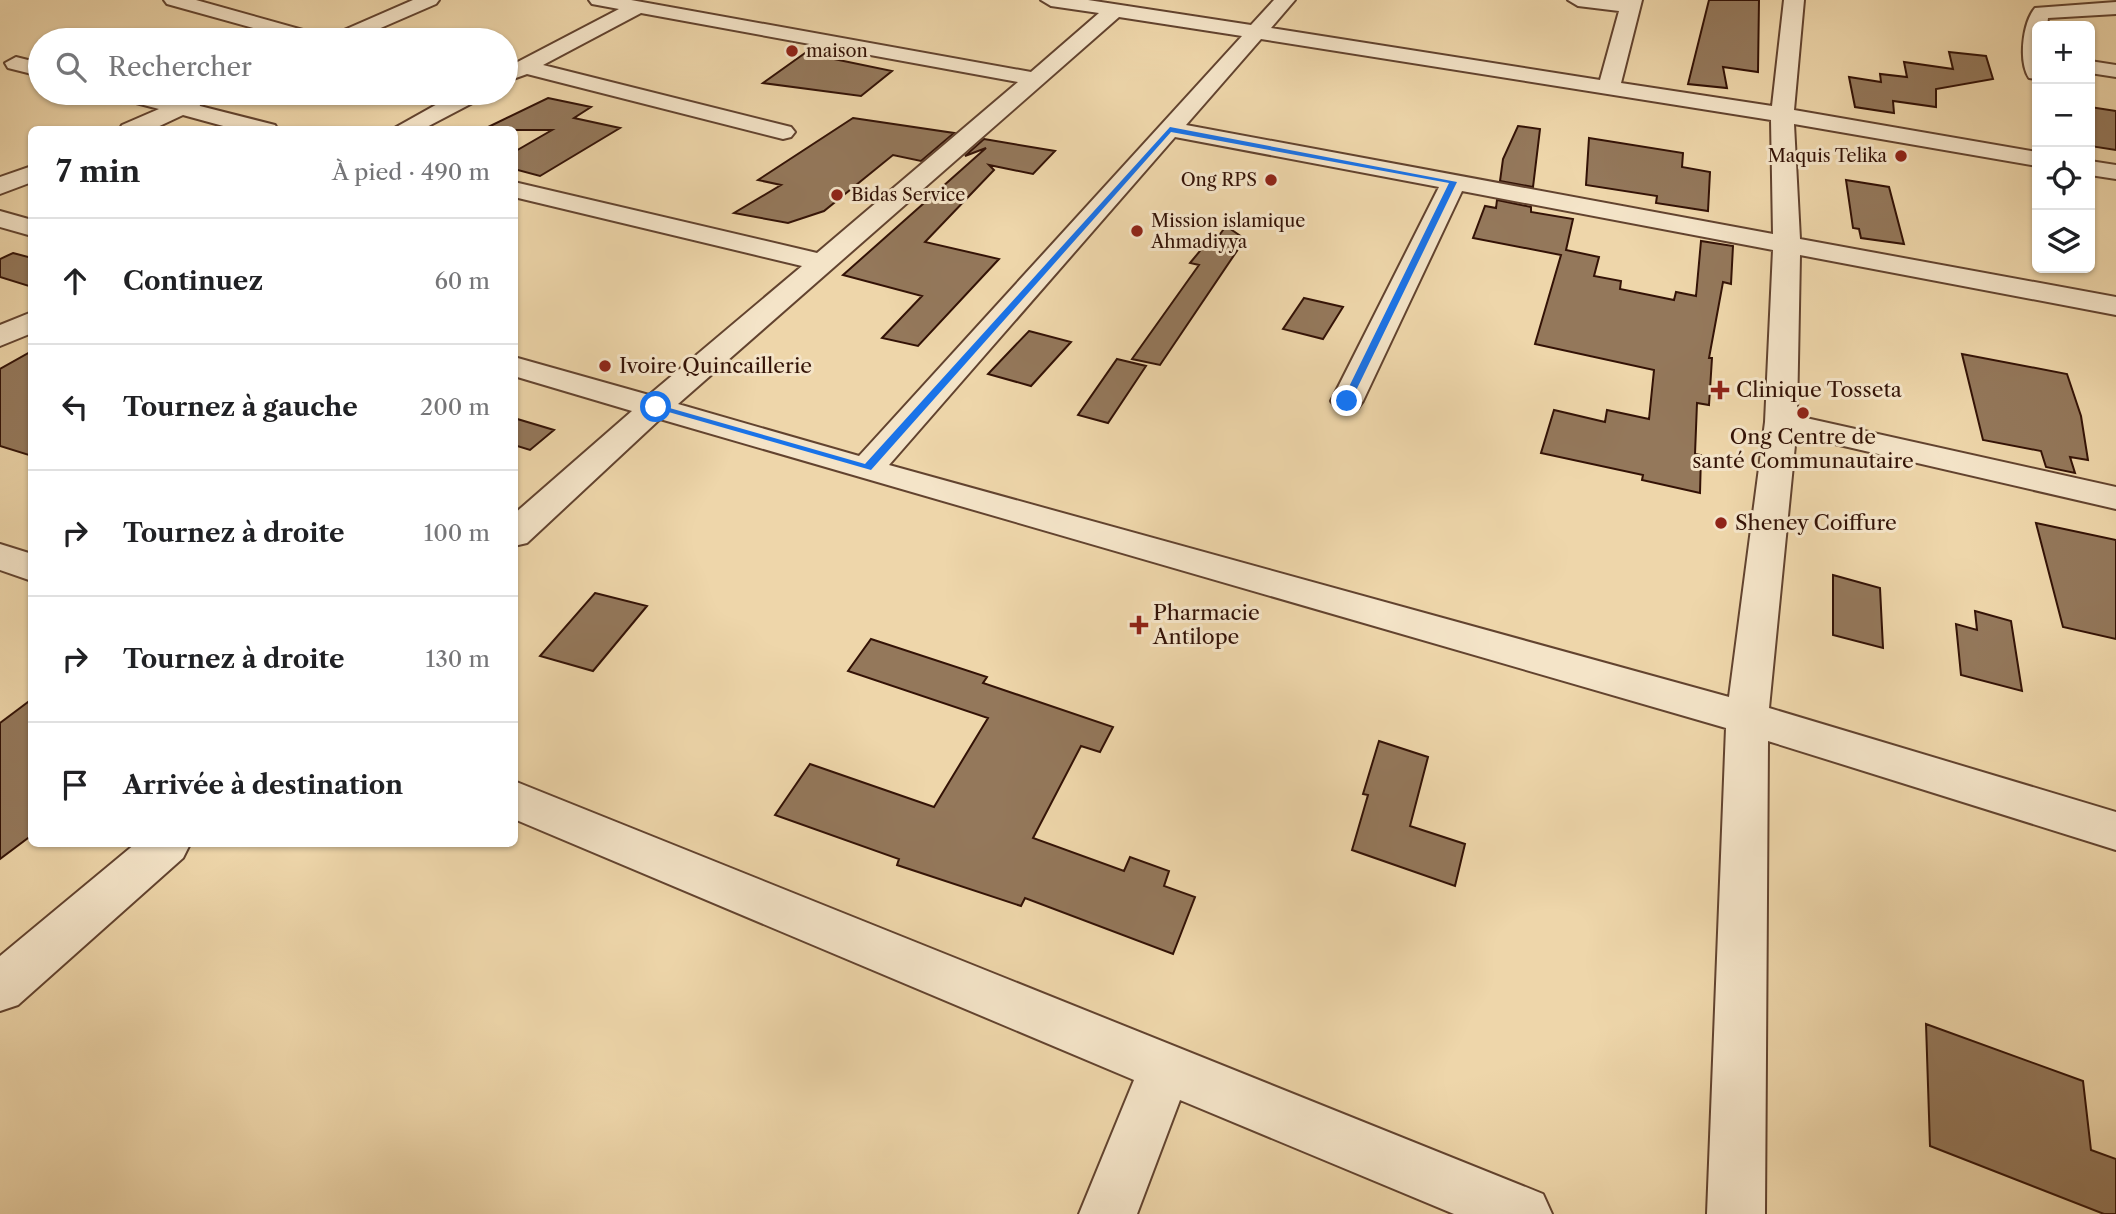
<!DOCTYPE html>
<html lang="fr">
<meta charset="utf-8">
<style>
:root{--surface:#fff;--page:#f2f2f2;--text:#202124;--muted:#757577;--line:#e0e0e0}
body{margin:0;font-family:"Libre Caslon Text",serif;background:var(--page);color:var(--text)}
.controls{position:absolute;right:21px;top:21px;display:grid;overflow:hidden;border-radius:10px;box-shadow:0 2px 5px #0004}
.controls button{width:63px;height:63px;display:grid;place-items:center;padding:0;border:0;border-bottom:2px solid var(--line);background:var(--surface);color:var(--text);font:35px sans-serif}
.stop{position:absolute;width:21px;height:21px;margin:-16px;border:5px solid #1a73e8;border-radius:50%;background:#fff}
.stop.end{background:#1a73e8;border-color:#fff;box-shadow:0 2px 7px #0008}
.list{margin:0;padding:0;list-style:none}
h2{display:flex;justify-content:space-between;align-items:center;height:91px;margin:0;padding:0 28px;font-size:30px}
h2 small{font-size:23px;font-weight:400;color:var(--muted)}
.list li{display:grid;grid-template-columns:46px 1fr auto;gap:21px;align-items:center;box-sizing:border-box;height:126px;padding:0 28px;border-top:2px solid var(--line)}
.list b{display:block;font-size:26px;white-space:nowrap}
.list em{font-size:23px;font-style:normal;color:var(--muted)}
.icon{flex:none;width:38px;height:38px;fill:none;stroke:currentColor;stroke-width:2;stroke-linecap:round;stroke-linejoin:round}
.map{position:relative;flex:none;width:2116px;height:1214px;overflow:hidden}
.search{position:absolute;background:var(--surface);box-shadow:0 2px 5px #0004;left:28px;top:28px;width:490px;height:77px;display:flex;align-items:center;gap:18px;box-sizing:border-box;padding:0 24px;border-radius:38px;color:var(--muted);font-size:26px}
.panel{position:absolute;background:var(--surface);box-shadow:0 2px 5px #0004;left:28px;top:126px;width:490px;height:721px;border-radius:10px}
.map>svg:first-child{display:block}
</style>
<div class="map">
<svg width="2116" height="1214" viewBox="0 0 2116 1214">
<rect width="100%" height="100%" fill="#eed6aa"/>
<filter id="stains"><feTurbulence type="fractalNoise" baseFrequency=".00286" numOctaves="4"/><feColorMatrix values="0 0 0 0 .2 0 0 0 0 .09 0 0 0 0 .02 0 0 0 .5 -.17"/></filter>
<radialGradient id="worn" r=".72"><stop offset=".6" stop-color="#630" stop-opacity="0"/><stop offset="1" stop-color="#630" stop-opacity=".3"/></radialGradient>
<!-- building -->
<path fill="#94785b" stroke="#331206" stroke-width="2" d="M 1709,0 L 1759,0 L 1758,72 L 1723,67 L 1727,88 L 1688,84 Z
M 1949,52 L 1986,56 L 1993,79 L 1936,89 L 1936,107 L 1893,101 L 1894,113 L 1855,107 L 1849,77 L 1881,82 L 1880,74 L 1907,77 L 1904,62 L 1953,69 Z
M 805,53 L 892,71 L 861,96 L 763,83 Z
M 548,98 L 591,107 L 574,118 L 620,128 L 540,176 L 514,169 L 514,152 L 552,130 L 482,130 Z
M 2090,107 L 2116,111 L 2116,150 L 2090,146 Z
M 853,118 L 954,133 L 921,161 L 893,155 L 824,211 L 788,223 L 734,213 L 781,185 L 758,180 Z
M 1518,126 L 1540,129 L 1533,187 L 1500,181 L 1503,159 Z
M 1589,138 L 1683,153 L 1682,167 L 1710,172 L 1708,211 L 1656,203 L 1657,196 L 1586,185 Z
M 984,139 L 1055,151 L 1033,174 L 989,165 L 994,170 L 925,242 L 999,259 L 918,346 L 882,338 L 922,296 L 843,275 L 986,148 L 965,156 Z
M 1846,180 L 1889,187 L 1904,244 L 1861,238 L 1859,229 L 1853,228 Z
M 1497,200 L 1531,207 L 1531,212 L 1573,219 L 1566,250 L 1599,257 L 1594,276 L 1621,281 L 1620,289 L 1674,300 L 1676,292 L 1696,296 L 1701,241 L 1733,246 L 1731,284 L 1723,282 L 1709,358 L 1712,358 L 1709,405 L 1697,403 L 1695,454 L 1701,455 L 1700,493 L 1642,480 L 1643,475 L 1541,453 L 1554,410 L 1605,422 L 1607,410 L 1649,419 L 1654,370 L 1535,344 L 1561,255 L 1473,238 L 1485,206 L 1496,208 Z
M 1226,226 L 1245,239 L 1160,365 L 1132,359 L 1199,265 L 1190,263 L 1209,240 L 1215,241 Z
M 13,253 L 32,258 L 32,287 L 0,277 L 0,259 Z
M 1304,298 L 1343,307 L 1323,339 L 1283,329 Z
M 1029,331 L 1071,342 L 1031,386 L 988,374 Z
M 32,351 L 32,456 L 0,446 L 0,369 Z
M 1962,354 L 2067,374 L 2081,416 L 2088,460 L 2070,457 L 2075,473 L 2046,467 L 2041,451 L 1983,440 Z
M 1117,359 L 1146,366 L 1108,423 L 1078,415 Z
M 514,418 L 554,430 L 530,450 L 514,445 Z
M 2036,523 L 2116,540 L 2116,639 L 2063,627 Z
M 1833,575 L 1880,588 L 1883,648 L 1833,635 Z
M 595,593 L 647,606 L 593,671 L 540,656 Z
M 1975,611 L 2011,621 L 2022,691 L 1961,675 L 1956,624 L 1977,630 Z
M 871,639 L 987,677 L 983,683 L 1113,727 L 1100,752 L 1081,746 L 1033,838 L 1124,871 L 1130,857 L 1169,871 L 1164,886 L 1195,897 L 1173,954 L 1025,898 L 1021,906 L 897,865 L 899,859 L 775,815 L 810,764 L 934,807 L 988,718 L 848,671 Z
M 32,699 L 32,835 L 0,859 L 0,723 Z
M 1379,741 L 1428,757 L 1410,826 L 1465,844 L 1455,886 L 1352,850 L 1368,795 L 1363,794 Z
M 1926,1024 L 2083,1081 L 2091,1150 L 2116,1159 L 2116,1214 L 2104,1214 L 1930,1146 Z"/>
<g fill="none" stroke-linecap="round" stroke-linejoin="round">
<!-- minor casing -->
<g stroke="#62432f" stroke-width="4">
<path id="minor" d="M 164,0 L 196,0 L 328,37 L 413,0 L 439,0 L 436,4 L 353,40 L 297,40 L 167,4 Z
M 589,0 L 631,0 L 1031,72 L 1099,13 L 1051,6 L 1041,0 L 1088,0 L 1251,25 L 1274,0 L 1295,0 L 1271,28 L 1600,80 L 1619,11 L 1578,6 L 1568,0 L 1642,0 L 1621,83 L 1772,106 L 1784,0 L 1804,0 L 1794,110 L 2037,152 L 2037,166 L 1794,124 L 1800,239 L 2116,297 L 2116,315 L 1800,255 L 1797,416 L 2116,487 L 2116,509 L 1796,435 L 1769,708 L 2116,812 L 2116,850 L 1768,741 L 1765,1214 L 1707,1214 L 1726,728 L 660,419 L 527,543 L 514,546 L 514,514 L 632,411 L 514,376 L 514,357 L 649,395 L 802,266 L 514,197 L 514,182 L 817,253 L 1018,82 L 641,13 L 543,65 L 791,127 L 795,132 L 791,137 L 783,139 L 527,74 L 513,79 L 506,78 L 506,68 L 619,9 L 592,4 ZM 1119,17 L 1242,36 L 859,456 L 678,404 ZM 1261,39 L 1771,120 L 1773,234 L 1186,125 ZM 1175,137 L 1439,187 L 1331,401 L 1336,408 L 1347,411 L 1358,408 L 1363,401 L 1462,191 L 1773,250 L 1765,422 L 1729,697 L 889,465 Z
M 2116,2 L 2116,14 L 2048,18 L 2047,26 L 2037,26 L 2037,79 L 2029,78 C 2018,61 2023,22 2035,8 Z
M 16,57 L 40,63 L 40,76 L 8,68 L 5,63 Z
M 2090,61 L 2116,65 L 2116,77 L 2090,73 Z
M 114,93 C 136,92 154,96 176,99 C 184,100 190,97 198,99 L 200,106 L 275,125 L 278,130 L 238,130 L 183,115 L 151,130 L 119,130 L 122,125 L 159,109 L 117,98 Z
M 457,93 L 485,93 L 482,98 L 421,130 L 391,130 Z
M 2090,161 L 2116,165 L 2116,179 L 2090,175 Z
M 32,166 L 32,182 L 0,194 L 0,177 Z
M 0,211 L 32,220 L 32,236 L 0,227 Z
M 32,312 L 32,333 L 0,346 L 0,325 Z
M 0,544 L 32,554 L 32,581 L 0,570 Z
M 514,781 L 1543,1194 L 1552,1214 L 1454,1214 L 1180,1100 L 1137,1214 L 1079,1214 L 1134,1080 L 514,819 Z
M 135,844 L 190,844 L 183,858 L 18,1005 L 0,1011 L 0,956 Z"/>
</g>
<!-- minor -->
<use href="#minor" fill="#f4e4c8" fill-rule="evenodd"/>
</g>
<!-- route -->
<path fill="#1a73e8" d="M 1170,127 L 1457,182 L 1350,403 L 1342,401 L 1449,183 L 1171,132 L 871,470 L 651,407 L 659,405 L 865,464 Z"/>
<!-- markers -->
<g fill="#8f2418" stroke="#f4e4c8" stroke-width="2.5">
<circle cx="792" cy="51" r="7"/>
<circle cx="1901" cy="156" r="7"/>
<circle cx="1271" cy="180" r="7"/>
<circle cx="837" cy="195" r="7"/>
<circle cx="1137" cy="231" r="7"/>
<circle cx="605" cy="366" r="7"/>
<path d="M1716.5 379.5h7v7h7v7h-7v7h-7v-7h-7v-7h7z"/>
<circle cx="1803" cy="413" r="7"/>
<circle cx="1721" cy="523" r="7"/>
<path d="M1135.5 614.5h7v7h7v7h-7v7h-7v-7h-7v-7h7z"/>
</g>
<g text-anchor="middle" stroke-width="6" stroke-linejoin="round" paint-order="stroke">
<!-- far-poi labels -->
<g font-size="18" fill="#331206" stroke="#f4e4c8" text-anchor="start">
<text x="806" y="57">maison</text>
<text x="1887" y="162" text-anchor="end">Maquis Telika</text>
<text x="1257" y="186" text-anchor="end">Ong RPS</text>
<text x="851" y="201">Bidas Service</text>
<text x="1151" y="227">Mission islamique<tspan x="1151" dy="21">Ahmadiyya</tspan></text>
</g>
<!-- poi labels -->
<g font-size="21" fill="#331206" stroke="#f4e4c8" text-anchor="start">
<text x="619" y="373">Ivoire Quincaillerie</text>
<text x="1736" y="397">Clinique Tosseta</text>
<text x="1803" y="444" text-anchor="middle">Ong Centre de<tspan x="1803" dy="24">santé Communautaire</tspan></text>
<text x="1735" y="530">Sheney Coiffure</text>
<text x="1153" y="620">Pharmacie<tspan x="1153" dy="24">Antilope</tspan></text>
</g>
</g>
<rect width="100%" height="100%" filter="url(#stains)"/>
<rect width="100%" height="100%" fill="url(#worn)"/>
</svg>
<div class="controls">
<button>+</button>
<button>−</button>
<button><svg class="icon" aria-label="locate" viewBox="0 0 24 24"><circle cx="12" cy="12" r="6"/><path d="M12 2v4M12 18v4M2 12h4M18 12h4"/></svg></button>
<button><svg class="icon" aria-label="layers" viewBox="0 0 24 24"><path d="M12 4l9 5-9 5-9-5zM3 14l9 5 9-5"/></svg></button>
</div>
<div class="stop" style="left:656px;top:407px"></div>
<div class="stop end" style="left:1347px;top:401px"></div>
<div class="search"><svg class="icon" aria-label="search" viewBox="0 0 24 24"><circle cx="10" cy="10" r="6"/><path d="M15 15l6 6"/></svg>Rechercher</div>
<section class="panel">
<h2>7 min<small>À pied · 490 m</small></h2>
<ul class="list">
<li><svg class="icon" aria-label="ahead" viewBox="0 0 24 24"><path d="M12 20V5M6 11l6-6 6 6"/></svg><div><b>Continuez</b></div><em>60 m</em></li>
<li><svg class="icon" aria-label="left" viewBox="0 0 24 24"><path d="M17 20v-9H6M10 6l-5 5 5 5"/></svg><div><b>Tournez à gauche</b></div><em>200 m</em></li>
<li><svg class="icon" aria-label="right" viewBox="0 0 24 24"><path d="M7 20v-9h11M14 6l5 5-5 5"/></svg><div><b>Tournez à droite</b></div><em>100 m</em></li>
<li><svg class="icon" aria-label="right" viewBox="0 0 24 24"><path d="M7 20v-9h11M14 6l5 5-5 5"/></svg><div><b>Tournez à droite</b></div><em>130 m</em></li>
<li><svg class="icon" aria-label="arrive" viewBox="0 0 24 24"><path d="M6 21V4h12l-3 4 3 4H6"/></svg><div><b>Arrivée à destination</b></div></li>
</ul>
</section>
</div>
